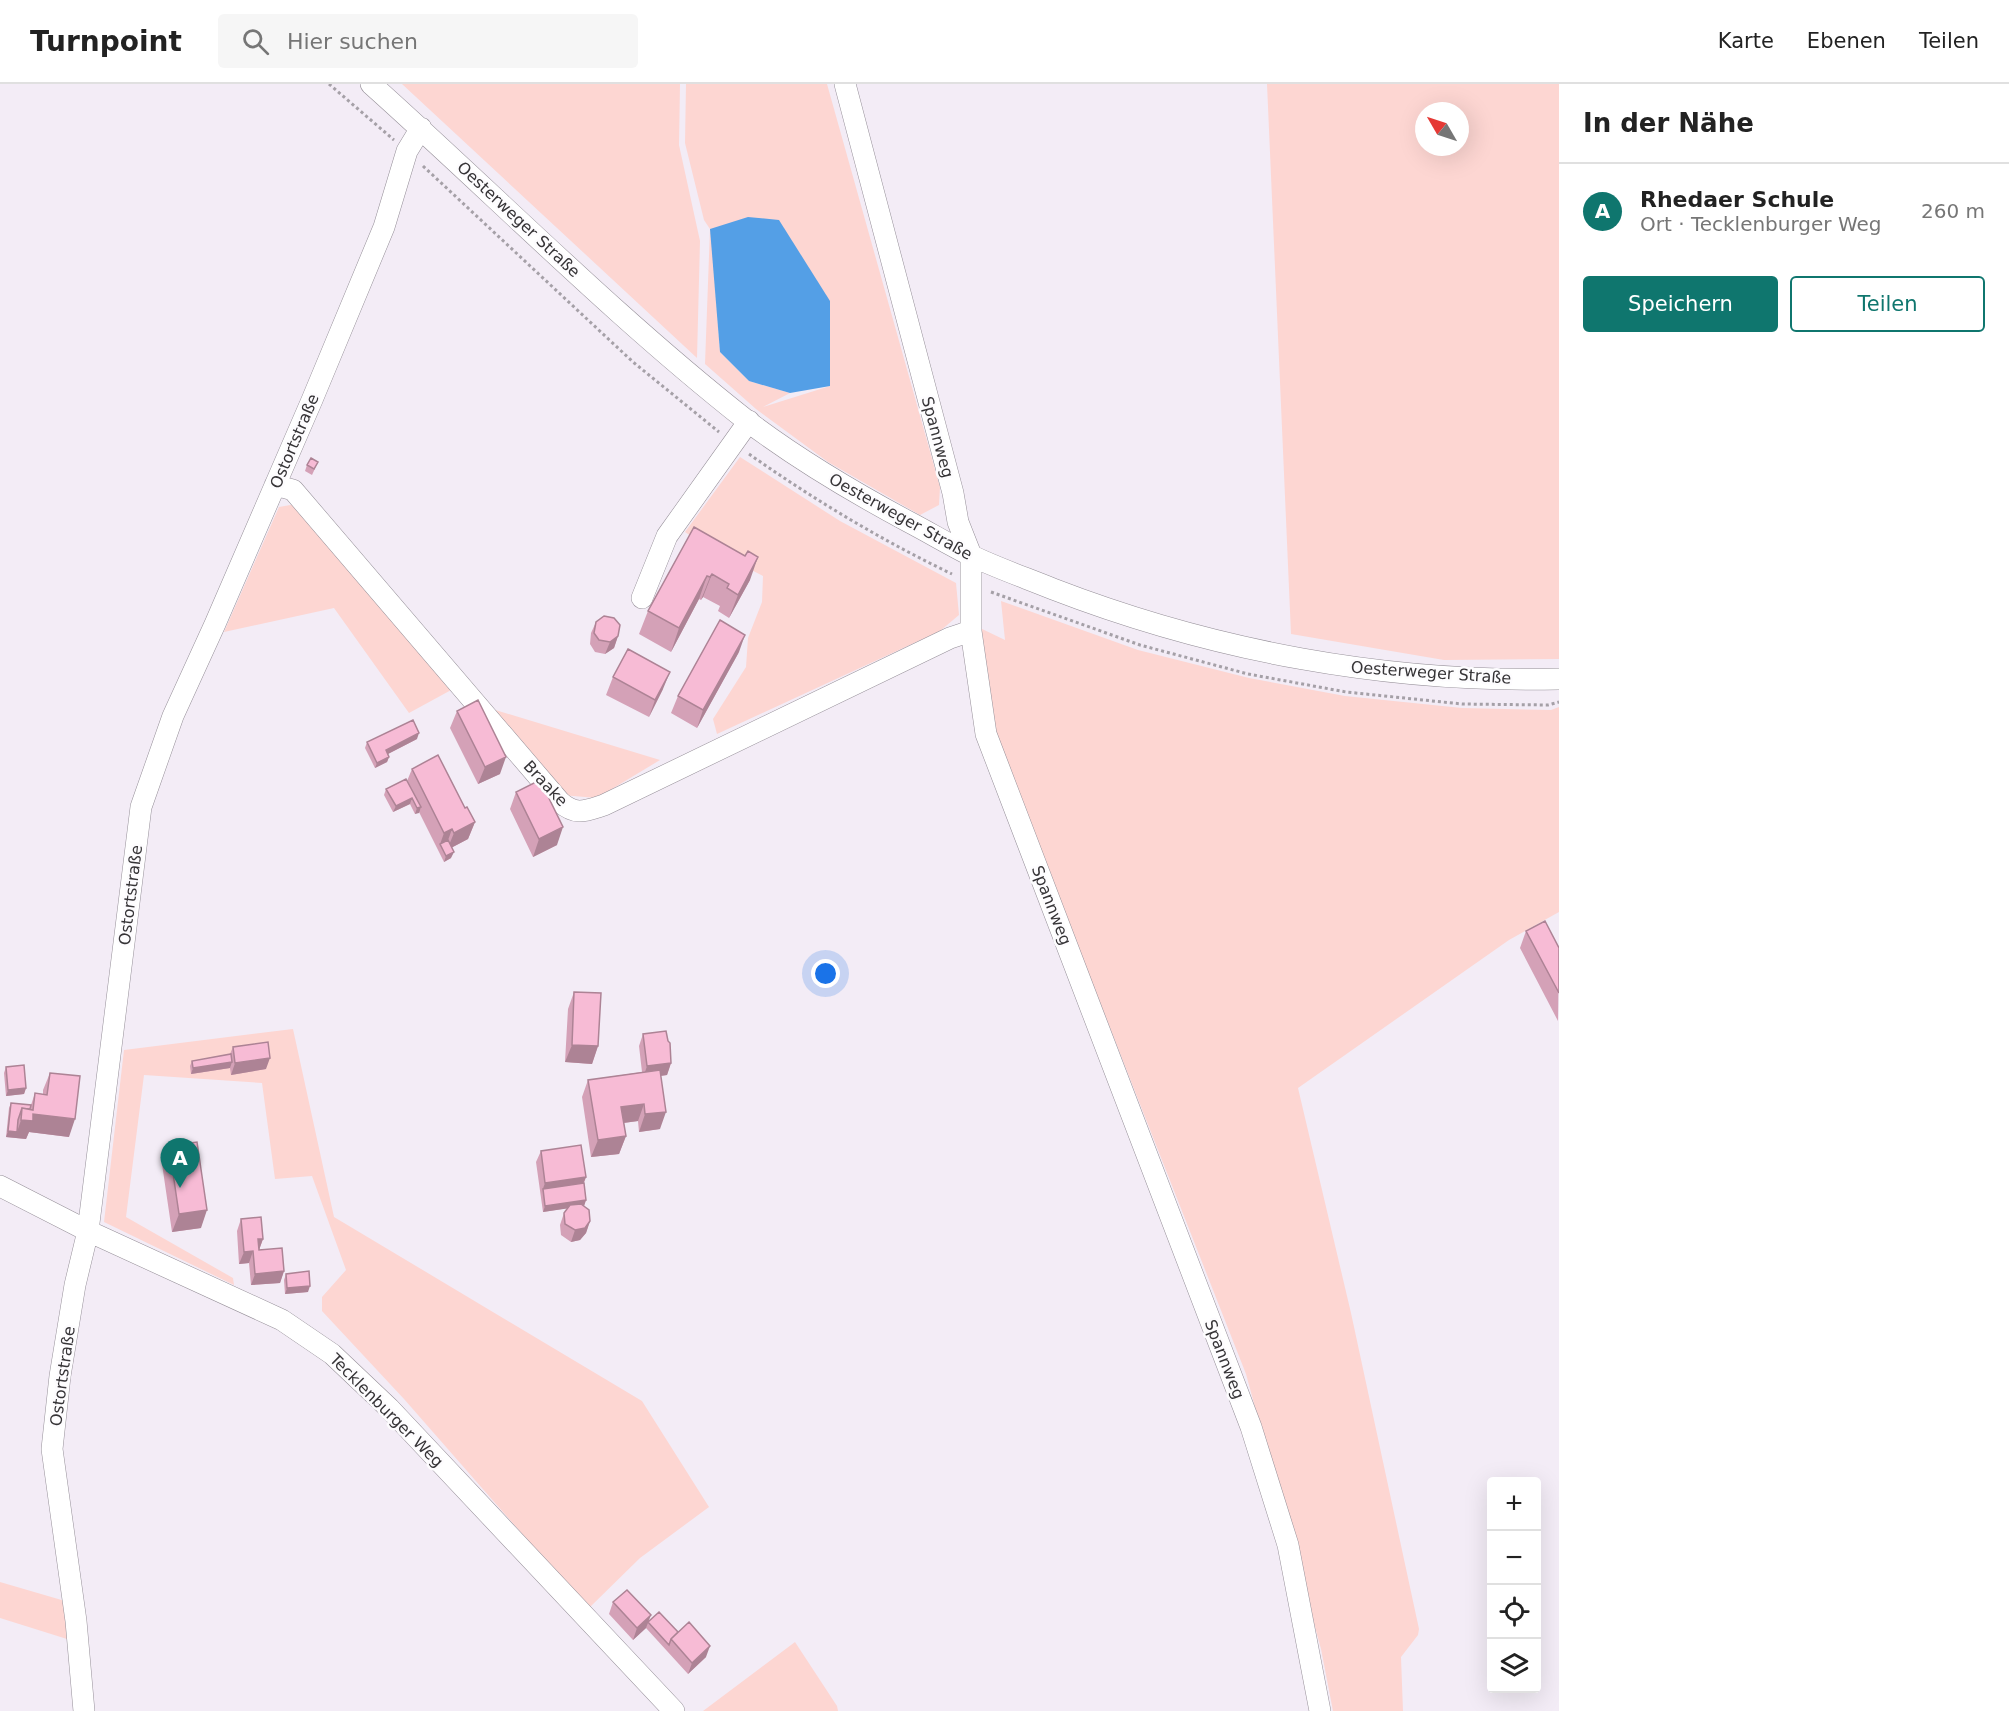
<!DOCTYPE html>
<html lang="de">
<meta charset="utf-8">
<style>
:root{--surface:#fff;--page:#f6f6f6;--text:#222;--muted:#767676;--line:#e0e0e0;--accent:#0f766e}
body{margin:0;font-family:"DejaVu Sans",sans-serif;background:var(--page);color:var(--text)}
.controls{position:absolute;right:18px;bottom:18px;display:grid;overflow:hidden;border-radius:6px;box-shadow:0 6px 24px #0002}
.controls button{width:54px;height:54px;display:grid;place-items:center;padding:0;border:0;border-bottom:2px solid var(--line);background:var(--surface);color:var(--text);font:30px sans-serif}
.compass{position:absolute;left:1415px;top:18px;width:54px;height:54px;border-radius:50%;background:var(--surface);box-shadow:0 6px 24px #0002;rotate:309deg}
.you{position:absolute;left:826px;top:890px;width:21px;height:21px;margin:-15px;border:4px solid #fff;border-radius:50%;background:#1a73e8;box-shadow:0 0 0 9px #1a73e833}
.badge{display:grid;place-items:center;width:39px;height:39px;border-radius:50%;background:var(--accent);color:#fff;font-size:20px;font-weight:700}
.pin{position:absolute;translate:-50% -50px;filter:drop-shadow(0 2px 3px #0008)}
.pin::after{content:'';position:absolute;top:32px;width:21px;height:18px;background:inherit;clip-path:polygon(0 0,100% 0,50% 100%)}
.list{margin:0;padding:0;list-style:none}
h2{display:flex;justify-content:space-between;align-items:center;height:78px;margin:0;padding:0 24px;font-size:26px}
h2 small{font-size:20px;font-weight:400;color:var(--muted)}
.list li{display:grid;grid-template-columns:39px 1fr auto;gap:18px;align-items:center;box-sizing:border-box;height:96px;padding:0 24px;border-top:2px solid var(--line)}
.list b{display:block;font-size:22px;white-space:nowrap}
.list p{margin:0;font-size:20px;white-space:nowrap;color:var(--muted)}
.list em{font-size:20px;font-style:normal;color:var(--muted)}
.actions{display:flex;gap:12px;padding:18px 24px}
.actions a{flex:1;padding:14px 0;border:2px solid var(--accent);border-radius:6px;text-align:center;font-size:21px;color:var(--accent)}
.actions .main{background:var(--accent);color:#fff}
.icon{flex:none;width:33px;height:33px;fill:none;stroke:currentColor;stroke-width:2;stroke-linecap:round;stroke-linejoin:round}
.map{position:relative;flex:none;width:1559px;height:1627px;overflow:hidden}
header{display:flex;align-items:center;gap:36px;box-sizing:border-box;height:84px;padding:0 30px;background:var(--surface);border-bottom:2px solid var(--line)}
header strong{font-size:28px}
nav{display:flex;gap:33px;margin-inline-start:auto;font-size:21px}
.search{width:420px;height:54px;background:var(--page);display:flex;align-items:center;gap:15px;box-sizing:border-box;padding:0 21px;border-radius:6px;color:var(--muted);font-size:22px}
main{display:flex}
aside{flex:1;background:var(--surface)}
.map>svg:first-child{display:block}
</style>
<header>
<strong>Turnpoint</strong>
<div class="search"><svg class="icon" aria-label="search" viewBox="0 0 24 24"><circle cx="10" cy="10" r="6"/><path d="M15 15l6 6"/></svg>Hier suchen</div>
<nav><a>Karte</a><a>Ebenen</a><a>Teilen</a></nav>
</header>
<main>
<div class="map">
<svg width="1559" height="1627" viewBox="0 0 1559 1627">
<rect width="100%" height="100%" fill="#f3ecf6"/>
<!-- green -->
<path fill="#fdd6d2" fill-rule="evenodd" d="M 402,0 L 680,0 L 679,61 L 700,157 L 697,274 Z
M 686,0 L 827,0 L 940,403 L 939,421 L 920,431 L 828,378 L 756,325 L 705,280 L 710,145 L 704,136 L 685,59 ZM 711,145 L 830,302 L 763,323 L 790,309 L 749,297 L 720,268 Z
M 1267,0 L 1559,0 L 1559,575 L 1444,576 L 1291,550 ZM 1424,27 L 1460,27 L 1460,63 L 1424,63 Z
M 740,373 L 840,437 L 956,499 L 959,531 L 940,547 L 717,650 L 713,635 L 746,583 L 748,554 L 762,518 L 763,492 L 707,463 L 685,448 Z
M 296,420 L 453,605 L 409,629 L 334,524 L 224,548 L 279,423 Z
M 1001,517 L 1138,566 L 1249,594 L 1345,612 L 1462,624 L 1551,626 L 1559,623 L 1559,828 L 1509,856 L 1298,1004 L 1351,1229 L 1419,1545 L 1418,1551 L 1401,1573 L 1403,1627 L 1333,1627 L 1321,1565 L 1246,1290 L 993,646 L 980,544 L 1005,556 Z
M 489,624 L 660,676 L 597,714 L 561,711 Z
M 293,945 L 334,1133 L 642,1317 L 709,1423 L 640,1474 L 588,1525 L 404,1315 L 322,1227 L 322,1213 L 346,1186 L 312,1092 L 275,1095 L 262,999 L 144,991 L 126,1133 L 233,1194 L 234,1201 L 104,1138 L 124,966 Z
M 0,1498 L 65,1517 L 67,1555 L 0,1534 Z
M 795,1558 L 837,1622 L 838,1627 L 703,1627 Z"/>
<!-- water -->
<path fill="#549fe6" d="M 748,133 L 779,136 L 830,217 L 830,302 L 790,309 L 749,297 L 720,268 L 710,145 Z"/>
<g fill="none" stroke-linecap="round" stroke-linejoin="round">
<!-- minor casing -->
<g stroke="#958f98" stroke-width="22">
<path id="minor" d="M 371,0 C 496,112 614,232 746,336 C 797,375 853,408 909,438 C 930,449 950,461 970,471 C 997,484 1026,494 1053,505 C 1214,567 1386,599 1559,595
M 845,0 L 953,409 L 958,438 L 971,471 L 971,547 L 986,650 L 1251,1343 L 1288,1461 L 1320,1627
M 275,401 L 293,406 L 560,718 C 576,732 585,727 604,721 L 950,554 L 971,547
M 642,514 L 667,452 L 749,337
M 0,1102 L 88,1147 L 282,1236 L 332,1270 L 389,1324 L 674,1627
M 84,1627 L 76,1537 L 52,1365 L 60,1292 L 75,1201 L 88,1147 L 141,723 L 173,632 L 215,540 L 312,316 L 384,143 L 407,67 L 421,44"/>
</g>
<!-- path -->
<path stroke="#a5a0a7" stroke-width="3" stroke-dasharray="3 3" stroke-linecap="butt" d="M 329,0 L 394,56
M 423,82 L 633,278 L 719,348
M 749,370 C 813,415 881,456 952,490
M 991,508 L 1140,561 L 1248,590 L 1346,608 L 1462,620 L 1548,621 L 1559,618"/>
<!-- minor -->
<use href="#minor" stroke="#fff" stroke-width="21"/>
</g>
<!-- wall -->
<path fill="#d4a1b7" d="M 318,378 L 312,391 L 305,387 L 307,381 Z
M 694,443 L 745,472 L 750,496 L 729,534 L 718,527 L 720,522 L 703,513 L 701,516 L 699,515 L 671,568 L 639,550 L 648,527 Z
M 596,538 L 618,552 L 614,564 L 605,570 L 595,568 L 590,560 L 591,549 Z
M 739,568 L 697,644 L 671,629 L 678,612 Z
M 613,593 L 663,605 L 649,633 L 606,611 Z
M 457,627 L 500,690 L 478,700 L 450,644 Z
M 417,655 L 388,670 L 389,673 L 387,678 L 375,684 L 365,664 L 367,658 Z
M 412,685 L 465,724 L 475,738 L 468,755 L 451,764 L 451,774 L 444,778 L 419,728 L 415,730 L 410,720 L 393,728 L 384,711 L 386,705 L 407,697 Z
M 516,708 L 557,761 L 533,773 L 510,725 Z
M 1526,847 L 1559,864 L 1558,937 L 1520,864 Z
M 574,908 L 598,962 L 592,980 L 565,978 L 568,925 Z
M 643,950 L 671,979 L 667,991 L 661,992 L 660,1045 L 639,1048 L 638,1037 L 624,1039 L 626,1052 L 619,1070 L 591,1073 L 582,1013 L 588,996 L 642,988 L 639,962 Z
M 233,963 L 266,985 L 231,991 L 230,984 L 191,990 L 190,982 L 192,977 L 230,970 Z
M 6,983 L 26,1004 L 24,1010 L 6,1012 L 4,989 Z
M 50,989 L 69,1053 L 29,1048 L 26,1055 L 6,1053 L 9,1024 L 11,1019 L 31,1021 L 35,1009 L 43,1010 L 43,1006 Z
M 169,1062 L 201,1144 L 172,1148 L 162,1080 Z
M 541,1067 L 586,1093 L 584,1099 L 586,1116 L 584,1122 L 590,1137 L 586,1149 L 580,1156 L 571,1158 L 561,1151 L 560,1141 L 564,1129 L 568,1124 L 543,1128 L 536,1078 Z
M 241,1135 L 263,1155 L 259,1166 L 284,1187 L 280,1199 L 251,1201 L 249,1179 L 239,1180 L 237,1147 Z
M 286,1190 L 308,1208 L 285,1210 L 284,1196 Z
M 613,1518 L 649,1537 L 678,1548 L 706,1573 L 688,1590 L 646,1544 L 633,1556 L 609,1530 Z"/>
<!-- shaded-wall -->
<path fill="#ad8395" d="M 758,473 L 750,496 L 729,534 L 738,511 Z
M 712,490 L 703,513 L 701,516 L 710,493 Z
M 707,492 L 699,515 L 671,568 L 679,544 Z
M 745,551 L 739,568 L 697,644 L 703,626 Z
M 618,552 L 614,564 L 605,570 L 610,558 Z
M 670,588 L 663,605 L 649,633 L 655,616 Z
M 419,649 L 417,655 L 384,672 L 386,666 Z
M 389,673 L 387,678 L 375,684 L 377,679 Z
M 506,673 L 500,690 L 478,700 L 485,683 Z
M 412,714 L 410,720 L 393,728 L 396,722 Z
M 421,723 L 419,729 L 415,730 L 417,724 Z
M 475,738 L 468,755 L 447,766 L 454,749 Z
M 563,743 L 557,761 L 533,773 L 539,755 Z
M 452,745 L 446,762 L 440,760 L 438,766 L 444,749 Z
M 454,768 L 451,774 L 444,778 L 446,772 Z
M 572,961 L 598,962 L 592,980 L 565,978 Z
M 270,974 L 266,985 L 231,991 L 235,979 Z
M 232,978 L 230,984 L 191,990 L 193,984 Z
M 671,979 L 667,991 L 643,994 L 647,982 Z
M 26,1004 L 24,1010 L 6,1012 L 8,1006 Z
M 644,1020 L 638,1037 L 615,1040 L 621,1023 Z
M 666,1028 L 660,1045 L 639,1048 L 645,1030 Z
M 33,1030 L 75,1035 L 69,1053 L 29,1048 L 26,1055 L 6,1053 L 8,1047 L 17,1048 L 21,1036 Z
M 626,1052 L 619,1070 L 591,1073 L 598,1056 Z
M 586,1093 L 581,1105 L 543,1105 L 541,1110 L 545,1099 Z
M 586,1116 L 584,1122 L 543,1128 L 545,1122 Z
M 207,1126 L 201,1144 L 172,1148 L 179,1130 Z
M 590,1137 L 586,1149 L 580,1156 L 571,1158 L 575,1146 Z
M 258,1155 L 263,1155 L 259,1166 Z
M 253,1167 L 249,1179 L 239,1180 L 244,1168 Z
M 284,1187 L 280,1199 L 251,1201 L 255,1190 Z
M 310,1202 L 308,1208 L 285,1210 L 287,1204 Z
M 651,1531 L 646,1544 L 633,1556 L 637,1544 Z
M 710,1562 L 706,1573 L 688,1590 L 692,1579 Z"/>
<!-- building -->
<path fill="#f7bbd5" stroke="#ad8395" stroke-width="1.5" d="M 311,374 L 318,378 L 314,385 L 307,381 Z
M 694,443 L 745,472 L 748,467 L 758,473 L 738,511 L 727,504 L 729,500 L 712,490 L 710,493 L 707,492 L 679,544 L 648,527 Z
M 604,532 L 614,534 L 620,541 L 618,552 L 610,558 L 599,556 L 594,549 L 596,538 Z
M 720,536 L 745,551 L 703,626 L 678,612 Z
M 628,565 L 670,588 L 655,616 L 613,593 Z
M 478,616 L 506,673 L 485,683 L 457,627 Z
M 413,636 L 419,649 L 386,666 L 389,673 L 377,679 L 367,658 Z
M 438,671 L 465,724 L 467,723 L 475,738 L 454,749 L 452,745 L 444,749 L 412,685 Z
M 406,695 L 421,723 L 417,724 L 412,714 L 396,722 L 386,705 Z
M 540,696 L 563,743 L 539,755 L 516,708 Z
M 448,756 L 454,768 L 446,772 L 440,760 Z
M 1545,837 L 1559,864 L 1559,909 L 1526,847 Z
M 574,908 L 601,909 L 598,962 L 572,961 Z
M 666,947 L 668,957 L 670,959 L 671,979 L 647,982 L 643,950 Z
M 268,958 L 270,974 L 235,979 L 233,963 Z
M 231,970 L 232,978 L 193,984 L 192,977 Z
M 24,981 L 26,1004 L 8,1006 L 6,983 Z
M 660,986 L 666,1028 L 645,1030 L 644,1020 L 621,1023 L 626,1052 L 598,1056 L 588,996 Z
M 50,989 L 80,992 L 75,1035 L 33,1030 L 33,1037 L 21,1036 L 22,1024 L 33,1026 L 35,1009 L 47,1011 Z
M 11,1019 L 31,1021 L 30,1025 L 22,1024 L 18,1036 L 17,1048 L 8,1047 Z
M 197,1058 L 207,1126 L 179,1130 L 169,1062 Z
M 581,1061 L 586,1093 L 545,1099 L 541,1067 Z
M 584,1099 L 586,1116 L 545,1122 L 543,1105 Z
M 581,1120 L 589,1126 L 590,1137 L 585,1144 L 575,1146 L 565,1140 L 564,1129 L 570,1121 Z
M 261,1133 L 263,1155 L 258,1155 L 259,1166 L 282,1164 L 284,1187 L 255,1190 L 253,1167 L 244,1168 L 241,1135 Z
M 309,1187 L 310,1202 L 287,1204 L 286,1190 Z
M 627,1506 L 651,1531 L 637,1544 L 613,1518 Z
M 659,1528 L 678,1548 L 671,1555 L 669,1561 L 648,1538 Z
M 689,1538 L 710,1562 L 692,1579 L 671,1555 Z"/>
<g text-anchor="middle" stroke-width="5" stroke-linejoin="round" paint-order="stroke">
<!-- street labels -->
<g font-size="16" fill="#363437" stroke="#fdfcfe">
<text transform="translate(519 135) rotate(43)" y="6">Oesterweger Straße</text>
<text transform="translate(938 353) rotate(75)" y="6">Spannweg</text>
<text transform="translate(294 357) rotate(-67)" y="6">Ostortstraße</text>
<text transform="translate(901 432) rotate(29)" y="6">Oesterweger Straße</text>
<text transform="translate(1431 588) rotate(4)" y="6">Oesterweger Straße</text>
<text transform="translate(546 699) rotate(47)" y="6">Braake</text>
<text transform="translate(130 811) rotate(-83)" y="6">Ostortstraße</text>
<text transform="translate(1052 821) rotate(69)" y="6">Spannweg</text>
<text transform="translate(1225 1275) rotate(69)" y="6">Spannweg</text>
<text transform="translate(62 1292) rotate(-82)" y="6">Ostortstraße</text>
<text transform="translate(387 1326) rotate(45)" y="6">Tecklenburger Weg</text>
</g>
</g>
</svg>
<div class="controls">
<button>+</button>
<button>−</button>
<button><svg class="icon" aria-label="locate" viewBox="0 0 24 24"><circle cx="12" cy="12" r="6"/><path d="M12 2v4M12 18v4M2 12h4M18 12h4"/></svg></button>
<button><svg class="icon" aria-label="layers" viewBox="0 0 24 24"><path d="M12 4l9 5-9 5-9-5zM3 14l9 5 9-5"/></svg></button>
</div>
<svg class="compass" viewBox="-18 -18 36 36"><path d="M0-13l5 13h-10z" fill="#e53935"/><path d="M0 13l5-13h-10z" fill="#767676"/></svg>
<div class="you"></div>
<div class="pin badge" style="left:180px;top:1104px">A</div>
</div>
<aside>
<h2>In der Nähe<small></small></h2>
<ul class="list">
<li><span class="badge">A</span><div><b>Rhedaer Schule</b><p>Ort · Tecklenburger Weg</p></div><em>260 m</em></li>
</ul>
<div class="actions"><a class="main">Speichern</a><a>Teilen</a></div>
</aside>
</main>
